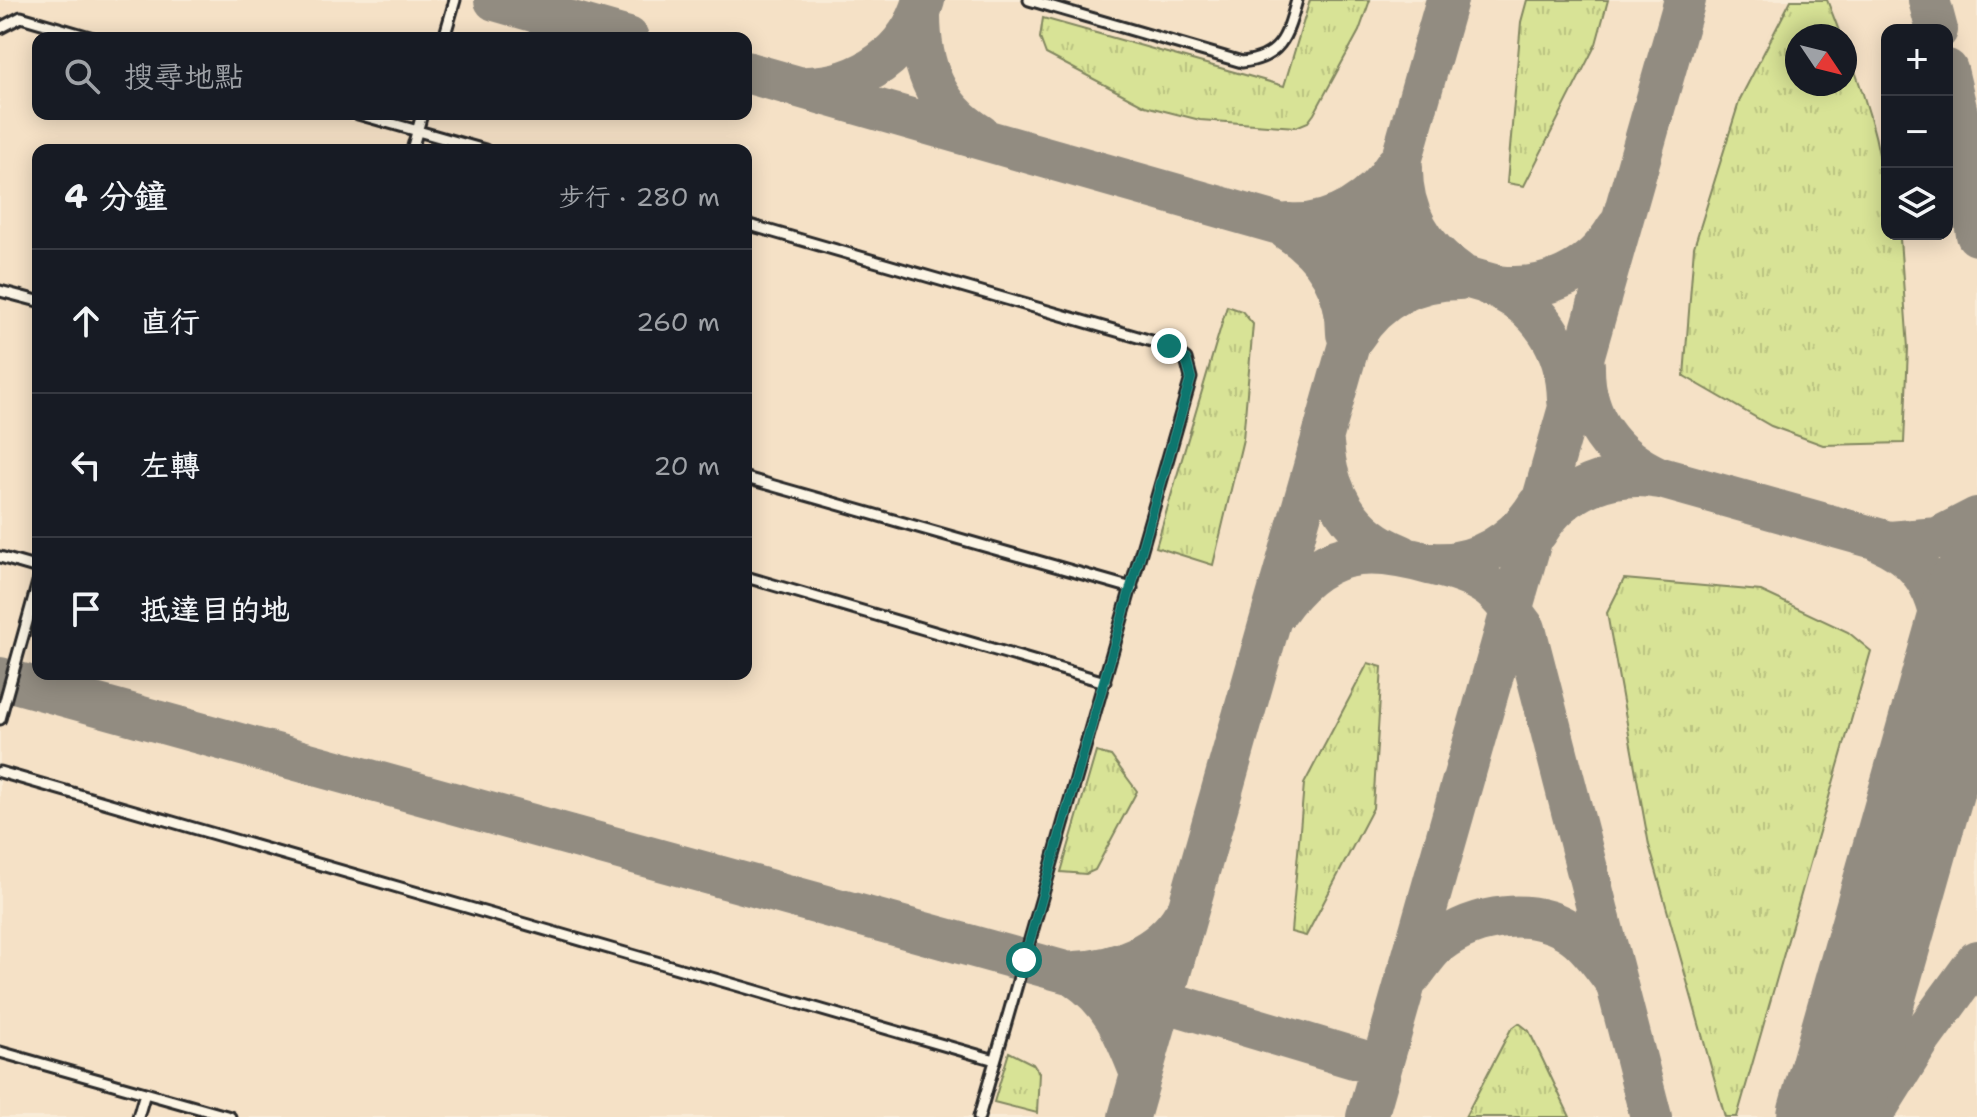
<!DOCTYPE html>
<html lang="zh-TW">
<meta charset="utf-8">
<style>
:root{--surface:#171b24;--page:#242831;--text:#f1f3f6;--muted:#9ea1a6;--line:#363941}
body{margin:0;font-family:"Shantell Sans","LXGW WenKai TC",sans-serif;background:var(--page);color:var(--text)}
.controls{position:absolute;right:24px;top:24px;display:grid;overflow:hidden;border-radius:16px;box-shadow:0 4px 20px #0003}
.controls button{width:72px;height:72px;display:grid;place-items:center;padding:0;border:0;border-bottom:2px solid var(--line);background:var(--surface);color:var(--text);font:40px sans-serif}
.compass{position:absolute;left:1785px;top:24px;width:72px;height:72px;border-radius:50%;background:var(--surface);box-shadow:0 4px 20px #0003;rotate:125deg}
.stop{position:absolute;width:24px;height:24px;margin:-18px;border:6px solid #0f766e;border-radius:50%;background:#fff}
.stop.end{background:#0f766e;border-color:#fff;box-shadow:0 2px 8px #0008}
.list{margin:0;padding:0;list-style:none}
h2{display:flex;justify-content:space-between;align-items:center;height:104px;margin:0;padding:0 32px;font-size:34px}
h2 small{font-size:26px;font-weight:400;color:var(--muted)}
.list li{display:grid;grid-template-columns:52px 1fr auto;gap:24px;align-items:center;box-sizing:border-box;height:144px;padding:0 32px;border-top:2px solid var(--line)}
.list b{display:block;font-size:30px;white-space:nowrap}
.list em{font-size:26px;font-style:normal;color:var(--muted)}
.icon{flex:none;width:44px;height:44px;fill:none;stroke:currentColor;stroke-width:2;stroke-linecap:round;stroke-linejoin:round}
.map{position:relative;flex:none;width:1977px;height:1117px;overflow:hidden}
.search{position:absolute;background:var(--surface);box-shadow:0 4px 20px #0003;left:32px;top:32px;width:720px;height:88px;display:flex;align-items:center;gap:20px;box-sizing:border-box;padding:0 28px;border-radius:16px;color:var(--muted);font-size:30px}
.panel{position:absolute;background:var(--surface);box-shadow:0 4px 20px #0003;left:32px;top:144px;width:720px;height:536px;border-radius:16px}
.map>svg:first-child{display:block}
</style>
<div class="map">
<svg width="1977" height="1117" viewBox="0 0 1977 1117">
<defs>
<pattern id="grass-tufts" width="24" height="20" patternUnits="userSpaceOnUse" patternTransform="scale(2)"><rect width="24" height="20" fill="#d8e396"/><path d="M3 7l-1-3M5 7V3M7 7l1-3M15 17l-1-3M17 17v-4M19 17l1-3" fill="none" stroke="#bac381"/></pattern>
</defs>
<rect width="100%" height="100%" fill="#f9ecd7"/>
<filter id="ink" filterUnits="userSpaceOnUse"><feTurbulence type="fractalNoise" baseFrequency=".0125" numOctaves="2"/><feDisplacementMap in="SourceGraphic" scale="16" xChannelSelector="R" yChannelSelector="G"/><feConvolveMatrix kernelMatrix="1 2 1 2 8 2 1 2 1" color-interpolation-filters="sRGB"/></filter>
<g filter="url(#ink)">
<!-- built -->
<path fill="#f5e1c6" fill-rule="evenodd" d="M 0,0 L 1977,0 L 1977,1117 L 0,1117 ZM 1887,30 L 1947,30 L 1947,234 L 1887,234 ZM 1797,36 L 1845,36 L 1845,84 L 1797,84 ZM 38,38 L 746,38 L 746,114 L 38,114 ZM 38,150 L 746,150 L 746,674 L 38,674 Z"/>
<!-- grass -->
<path fill="url(#grass-tufts)" stroke="#828760" stroke-width="2" d="M 1310,0 L 1370,0 L 1359,31 L 1314,114 L 1308,122 L 1296,127 L 1200,120 L 1145,106 L 1046,54 L 1040,38 L 1043,18 L 1284,86 Z
M 1527,0 L 1608,0 L 1596,44 L 1524,186 L 1507,183 L 1521,22 Z
M 1791,0 L 1827,0 L 1841,36 L 1797,36 L 1797,84 L 1845,84 L 1845,45 C 1870,107 1887,166 1887,234 L 1899,234 L 1900,239 L 1908,348 L 1904,443 L 1823,445 L 1771,426 L 1684,376 L 1694,247 L 1740,99 Z
M 1227,306 L 1242,311 L 1253,324 L 1243,439 L 1213,565 L 1156,547 Z
M 1624,579 L 1761,591 L 1848,632 L 1871,651 L 1737,1117 L 1725,1117 L 1649,845 L 1607,613 Z
M 1368,663 L 1382,667 L 1373,808 L 1306,936 L 1291,932 L 1304,784 Z
M 1096,752 L 1111,756 L 1137,791 L 1095,870 L 1086,874 L 1061,872 Z
M 1519,1023 L 1529,1031 L 1570,1117 L 1465,1117 L 1511,1029 Z
M 1009,1052 L 1033,1064 L 1039,1073 L 1037,1113 L 994,1102 Z"/>
<g fill="none" stroke-linecap="round" stroke-linejoin="round">
<!-- taxiway -->
<path stroke="#928c81" stroke-width="42" d="M 495,0 L 628,38
M 1929,0 L 1937,30
M 920,15 C 920,65 935,108 980,135
M 1947,70 L 1963,138 L 1977,235
M 746,72 L 1497,286 C 1547,292 1591,272 1617,228
M 807,87 C 862,86 909,53 924,0
M 1402,167 C 1401,211 1422,248 1458,272
M 1289,224 C 1333,227 1374,201 1396,165
M 1288,230 C 1326,254 1347,289 1347,334
M 1489,285 C 1539,304 1567,346 1568,400
M 1354,336 C 1378,298 1416,279 1459,279
M 1584,365 C 1583,418 1612,457 1660,478
M 1323,443 C 1327,495 1352,536 1401,555
M 1537,532 C 1564,487 1611,470 1661,478 L 1889,542 L 1938,538 L 1977,518
M 1880,541 C 1977,583 1924,691 1977,771
M 1433,563 C 1476,566 1516,541 1538,505
M 1277,611 C 1320,549 1365,545 1433,565 C 1453,570 1473,575 1489,587 C 1504,598 1514,615 1525,629 L 1651,1117
M 1960,636 L 1977,527
M 0,678 L 1069,973 L 1381,1066
M 1075,972 C 1117,970 1161,954 1184,915
M 1077,977 C 1114,1002 1125,1035 1141,1074
M 1410,977 C 1419,966 1428,951 1438,943 C 1476,914 1534,906 1574,934 C 1589,945 1601,962 1612,977
M 1129,1117 L 1447,0
M 1367,1117 L 1685,0
M 1871,1117 L 1920,1039 L 1977,961"/>
<!-- runway -->
<path stroke="#928c81" stroke-width="104" d="M 1829,1117 L 1977,595"/>
<!-- lane casing -->
<g stroke="#2b2b2b" stroke-width="15">
<path id="lane" d="M 1029,0 L 1242,62 C 1282,58 1287,35 1297,0
M 0,28 L 21,17 L 93,38
M 444,38 L 455,0
M 358,114 L 485,150
M 412,150 L 422,114
M 746,224 L 1169,346 L 1186,359 L 1191,378 L 979,1117
M 0,291 L 38,301
M 746,478 L 1132,588
M 0,557 L 38,568
M 746,577 L 1105,682
M 0,719 L 38,582
M 0,772 L 995,1060
M 0,1052 L 230,1117
M 138,1117 L 145,1093"/>
</g>
<!-- lane -->
<use href="#lane" stroke="#fcf5e5" stroke-width="9"/>
</g>
</g>
<g fill="none" stroke-linecap="round" stroke-linejoin="round" filter="url(#ink)">
<!-- route -->
<path stroke="#0f766e" stroke-width="10" d="M 1024,960 L 1191,378 L 1186,359 L 1169,346"/>
</g>
</svg>
<div class="controls">
<button>+</button>
<button>−</button>
<button><svg class="icon" aria-label="layers" viewBox="0 0 24 24"><path d="M12 4l9 5-9 5-9-5zM3 14l9 5 9-5"/></svg></button>
</div>
<svg class="compass" viewBox="-18 -18 36 36"><path d="M0-13l5 13h-10z" fill="#e53935"/><path d="M0 13l5-13h-10z" fill="#9ea1a6"/></svg>
<div class="stop" style="left:1024px;top:960px"></div>
<div class="stop end" style="left:1169px;top:346px"></div>
<div class="search"><svg class="icon" aria-label="search" viewBox="0 0 24 24"><circle cx="10" cy="10" r="6"/><path d="M15 15l6 6"/></svg>搜尋地點</div>
<section class="panel">
<h2>4 分鐘<small>步行 · 280 m</small></h2>
<ul class="list">
<li><svg class="icon" aria-label="ahead" viewBox="0 0 24 24"><path d="M12 20V5M6 11l6-6 6 6"/></svg><div><b>直行</b></div><em>260 m</em></li>
<li><svg class="icon" aria-label="left" viewBox="0 0 24 24"><path d="M17 20v-9H6M10 6l-5 5 5 5"/></svg><div><b>左轉</b></div><em>20 m</em></li>
<li><svg class="icon" aria-label="arrive" viewBox="0 0 24 24"><path d="M6 21V4h12l-3 4 3 4H6"/></svg><div><b>抵達目的地</b></div></li>
</ul>
</section>
</div>
